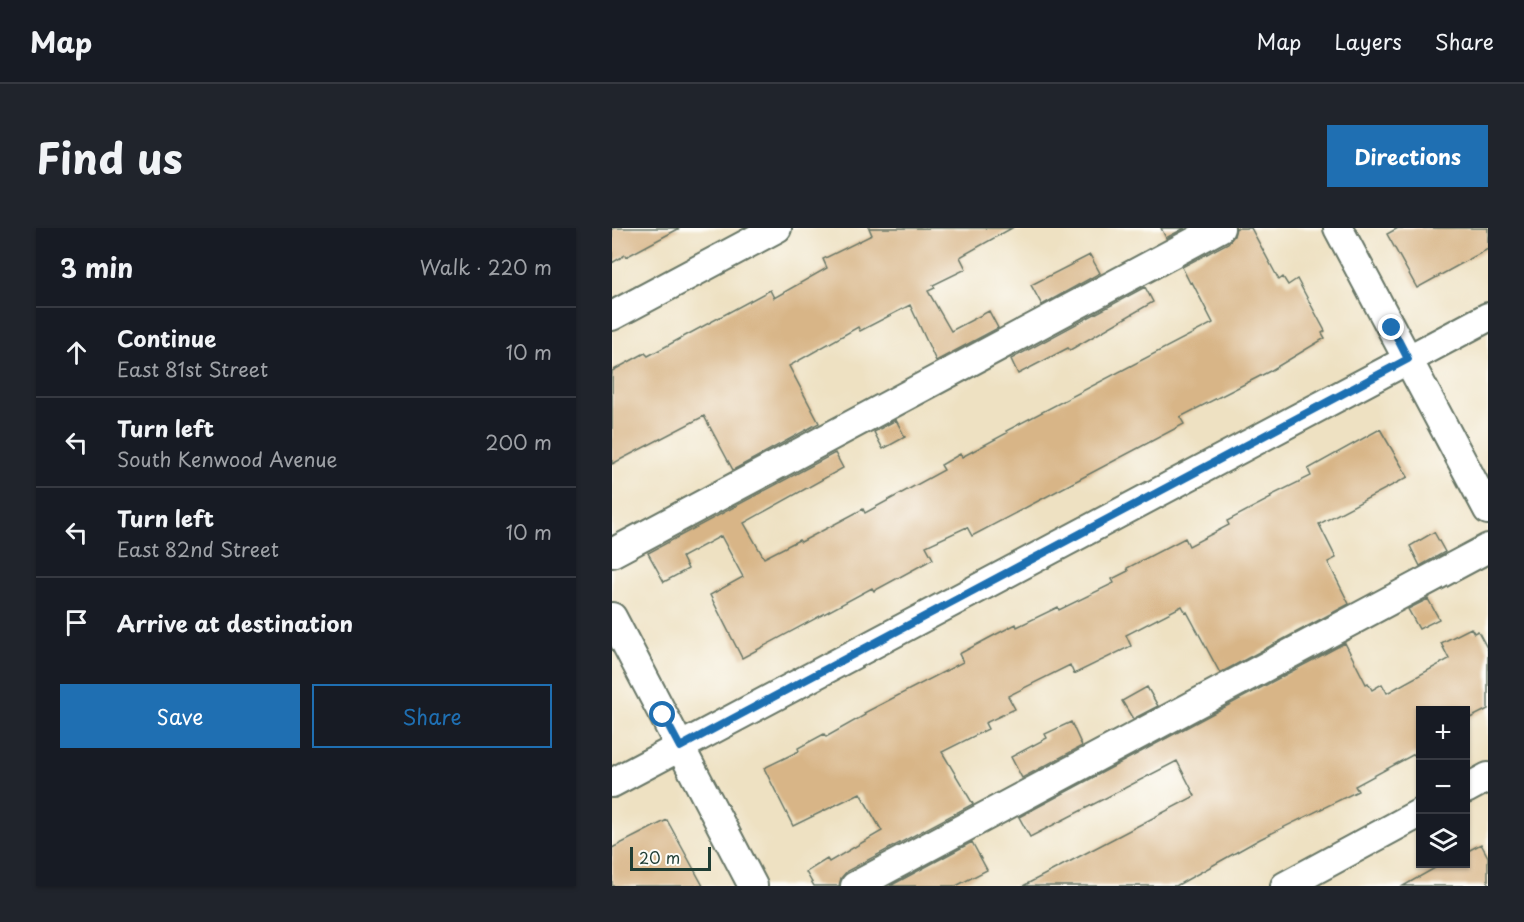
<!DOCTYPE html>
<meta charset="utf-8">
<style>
:root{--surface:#171b24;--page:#20242c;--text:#f1f3f6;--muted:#9ea1a6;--line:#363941;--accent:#1f6fb2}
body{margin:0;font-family:"Playpen Sans",sans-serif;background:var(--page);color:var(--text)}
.controls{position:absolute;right:18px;bottom:18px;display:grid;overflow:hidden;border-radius:0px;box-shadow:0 2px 4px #0004}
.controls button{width:54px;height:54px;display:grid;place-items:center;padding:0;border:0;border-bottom:2px solid var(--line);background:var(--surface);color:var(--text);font:30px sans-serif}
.scale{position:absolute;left:18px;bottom:15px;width:81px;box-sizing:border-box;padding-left:6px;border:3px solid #1f3d34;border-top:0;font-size:16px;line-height:21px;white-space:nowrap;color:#1f3d34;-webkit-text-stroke:4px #fdfcf7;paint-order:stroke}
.stop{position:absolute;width:18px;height:18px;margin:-14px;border:4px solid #1f6fb2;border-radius:50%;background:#fff}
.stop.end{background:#1f6fb2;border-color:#fff;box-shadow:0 2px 6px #0008}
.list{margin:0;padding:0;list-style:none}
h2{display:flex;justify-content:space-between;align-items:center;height:78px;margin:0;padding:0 24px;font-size:26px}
h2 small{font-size:20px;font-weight:400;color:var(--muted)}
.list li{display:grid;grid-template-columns:39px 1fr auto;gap:18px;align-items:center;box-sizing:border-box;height:90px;padding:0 24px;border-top:2px solid var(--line)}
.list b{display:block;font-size:22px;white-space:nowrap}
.list p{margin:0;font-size:20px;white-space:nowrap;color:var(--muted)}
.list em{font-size:20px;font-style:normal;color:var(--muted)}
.actions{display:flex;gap:12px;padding:18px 24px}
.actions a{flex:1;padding:14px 0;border:2px solid var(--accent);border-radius:0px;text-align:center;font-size:21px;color:var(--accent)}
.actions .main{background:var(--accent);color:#fff}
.icon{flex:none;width:33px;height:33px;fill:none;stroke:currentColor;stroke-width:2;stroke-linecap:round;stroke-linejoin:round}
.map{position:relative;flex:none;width:876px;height:658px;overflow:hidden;border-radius:0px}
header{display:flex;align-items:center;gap:36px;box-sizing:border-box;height:84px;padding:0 30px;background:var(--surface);border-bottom:2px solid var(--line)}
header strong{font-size:28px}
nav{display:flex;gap:33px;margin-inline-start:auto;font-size:21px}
.intro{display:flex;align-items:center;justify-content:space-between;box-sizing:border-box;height:144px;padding:0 36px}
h1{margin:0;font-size:42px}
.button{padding:15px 27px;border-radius:0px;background:var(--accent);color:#fff;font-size:21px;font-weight:700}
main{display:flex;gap:36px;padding:0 36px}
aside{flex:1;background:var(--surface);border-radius:0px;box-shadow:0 2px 4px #0004}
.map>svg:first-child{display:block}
</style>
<header>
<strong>Map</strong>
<nav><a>Map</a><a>Layers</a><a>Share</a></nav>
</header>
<div class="intro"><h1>Find us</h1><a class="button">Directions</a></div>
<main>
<aside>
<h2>3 min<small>Walk · 220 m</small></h2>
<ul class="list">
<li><svg class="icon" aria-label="ahead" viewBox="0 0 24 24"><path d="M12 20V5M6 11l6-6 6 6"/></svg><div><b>Continue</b><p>East 81st Street</p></div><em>10 m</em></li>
<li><svg class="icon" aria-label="left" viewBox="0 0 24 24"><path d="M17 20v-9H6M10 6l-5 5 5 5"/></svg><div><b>Turn left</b><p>South Kenwood Avenue</p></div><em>200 m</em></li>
<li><svg class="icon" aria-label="left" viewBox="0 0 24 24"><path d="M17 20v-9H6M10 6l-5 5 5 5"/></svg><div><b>Turn left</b><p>East 82nd Street</p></div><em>10 m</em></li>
<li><svg class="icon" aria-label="arrive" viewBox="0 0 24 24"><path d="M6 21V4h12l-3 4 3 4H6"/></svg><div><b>Arrive at destination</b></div></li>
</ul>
<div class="actions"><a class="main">Save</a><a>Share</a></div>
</aside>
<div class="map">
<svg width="876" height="658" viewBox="0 0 876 658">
<rect width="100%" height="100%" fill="#fdfcf7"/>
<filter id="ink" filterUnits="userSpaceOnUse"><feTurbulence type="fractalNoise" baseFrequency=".0167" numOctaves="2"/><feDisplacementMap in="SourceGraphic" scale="12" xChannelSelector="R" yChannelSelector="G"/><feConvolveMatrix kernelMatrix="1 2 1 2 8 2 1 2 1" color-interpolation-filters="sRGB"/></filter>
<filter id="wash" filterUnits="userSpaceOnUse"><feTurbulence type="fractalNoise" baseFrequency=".008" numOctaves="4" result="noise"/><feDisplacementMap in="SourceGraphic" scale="24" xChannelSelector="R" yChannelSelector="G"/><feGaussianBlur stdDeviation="1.35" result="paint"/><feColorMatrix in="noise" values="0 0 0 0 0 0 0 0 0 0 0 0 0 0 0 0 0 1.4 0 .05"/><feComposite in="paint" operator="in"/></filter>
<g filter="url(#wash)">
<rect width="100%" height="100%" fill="#eee1c2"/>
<g id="blocks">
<!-- building -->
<path fill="#d8b587" d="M 0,0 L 68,0 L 14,29 L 13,27 L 0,35 Z
M 257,0 L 400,0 L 348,29 L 354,41 L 321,57 L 323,60 L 316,63 L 339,103 L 377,83 L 386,100 L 324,133 L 298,77 L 248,103 L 246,99 L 177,138 L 207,195 L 121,242 L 92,188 L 0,236 L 0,143 L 33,125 L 36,128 L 158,62 L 162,70 L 215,40 L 211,31 L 260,7 Z
M 549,0 L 573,0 L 554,10 Z
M 624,0 L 639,0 L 667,52 L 671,49 L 676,57 L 685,51 L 713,103 L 710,105 L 713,110 L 658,143 L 568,189 L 572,196 L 360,308 L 355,299 L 314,318 L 321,331 L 262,363 L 260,360 L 130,430 L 98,367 L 131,349 L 109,308 L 70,329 L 76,341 L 52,354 L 36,325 L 223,225 L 231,240 L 132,295 L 152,330 L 187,312 L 189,314 L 251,281 L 253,285 L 332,242 L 329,237 L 348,226 L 350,229 L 395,205 L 394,203 L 601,95 L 580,54 L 578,55 L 570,39 L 616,15 L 622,8 Z
M 786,0 L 876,0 L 876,21 L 805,60 L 775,6 Z
M 478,27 L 488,45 L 430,77 L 419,57 Z
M 533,59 L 541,74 L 458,122 L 456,120 L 406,146 L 399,131 Z
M 284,192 L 293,209 L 271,221 L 262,204 Z
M 768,201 L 796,249 L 707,296 L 724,330 L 716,334 L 737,376 L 608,445 L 575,384 L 574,385 L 570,378 L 514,407 L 519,418 L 462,446 L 458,437 L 396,468 L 403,481 L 373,495 L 376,501 L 330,524 L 361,576 L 235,643 L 229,650 L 227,658 L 202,658 L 194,644 L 215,631 L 217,634 L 270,603 L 248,565 L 181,598 L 152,540 L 187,523 L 186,520 L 212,506 L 214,509 L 253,487 L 252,485 L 351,434 L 347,426 L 379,409 L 404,396 L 405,399 L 446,379 L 447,382 L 502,355 L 500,351 L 516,343 L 515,340 L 573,310 L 577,318 L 617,297 L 615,293 L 659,270 L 658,268 L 699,248 L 696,241 Z
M 822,304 L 833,324 L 808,338 L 798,318 Z
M 816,371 L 827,391 L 807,401 L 796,381 Z
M 859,400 L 862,405 L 866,403 L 876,422 L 876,481 L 858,490 L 854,483 L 808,483 L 808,523 L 743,558 L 746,563 L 648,611 L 564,658 L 411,658 L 583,568 L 565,533 L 418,609 L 407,589 L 733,415 L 754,456 L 756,455 L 760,462 L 770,456 L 775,465 L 837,431 L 829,415 Z
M 535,459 L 546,478 L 521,491 L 510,473 Z
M 459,494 L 470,518 L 410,550 L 399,529 L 435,510 L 433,506 Z
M 55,592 L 91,658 L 0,658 L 0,620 Z
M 360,614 L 375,642 L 344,658 L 278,658 Z
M 869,616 L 876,629 L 876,658 L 791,658 L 830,636 L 854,636 L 854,624 Z"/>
</g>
</g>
<g filter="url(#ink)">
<use href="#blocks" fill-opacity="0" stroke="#677666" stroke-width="1.5"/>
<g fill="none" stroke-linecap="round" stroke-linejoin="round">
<!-- minor casing -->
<g stroke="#677666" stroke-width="32">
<path id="minor" d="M 726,0 L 876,282
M 0,88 L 165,0
M 0,325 L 608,0
M 0,389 L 141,658
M 0,555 L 876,89
M 854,561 L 876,549
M 243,658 L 876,320
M 673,658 L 808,585"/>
</g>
<!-- minor -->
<use href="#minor" stroke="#fff" stroke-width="28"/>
</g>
</g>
<g fill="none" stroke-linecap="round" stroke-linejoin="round" filter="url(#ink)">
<!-- route -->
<path stroke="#1f6fb2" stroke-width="8" d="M 51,487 L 68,519 L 107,498 L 796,131 L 780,100"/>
</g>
</svg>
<div class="controls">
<button>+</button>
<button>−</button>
<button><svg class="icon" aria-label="layers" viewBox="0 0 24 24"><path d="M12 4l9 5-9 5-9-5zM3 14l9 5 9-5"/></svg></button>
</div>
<div class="scale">20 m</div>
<div class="stop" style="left:51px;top:487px"></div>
<div class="stop end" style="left:780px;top:100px"></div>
</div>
</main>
